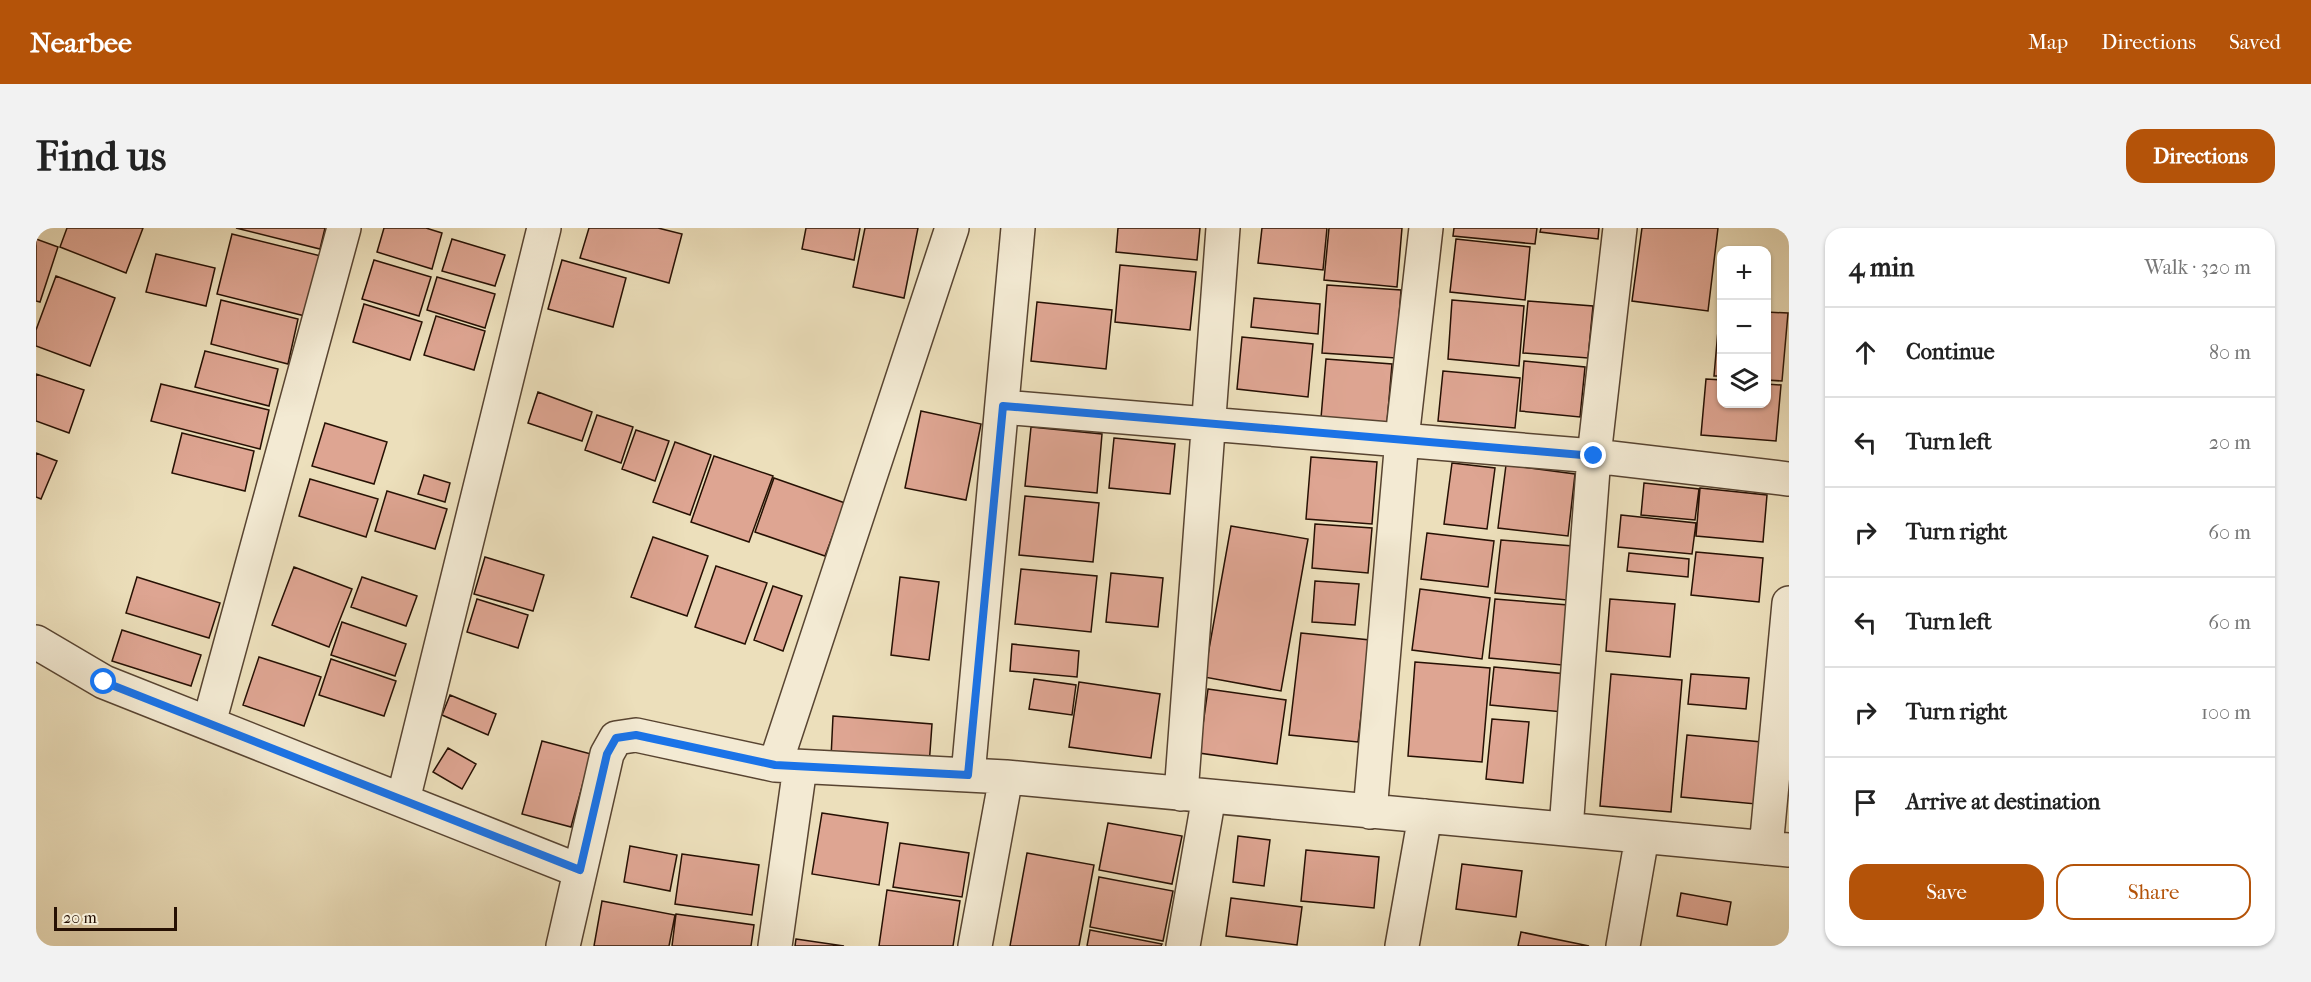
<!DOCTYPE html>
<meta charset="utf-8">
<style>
:root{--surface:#fff;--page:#f2f2f2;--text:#222;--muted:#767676;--line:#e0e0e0;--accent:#b45309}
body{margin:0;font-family:"IM FELL French Canon",serif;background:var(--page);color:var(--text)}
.controls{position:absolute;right:18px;top:18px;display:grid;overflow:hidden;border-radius:12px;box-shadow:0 2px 4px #0004}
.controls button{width:54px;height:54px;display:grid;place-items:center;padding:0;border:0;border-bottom:2px solid var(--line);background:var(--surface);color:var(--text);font:30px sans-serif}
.scale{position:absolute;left:18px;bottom:15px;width:123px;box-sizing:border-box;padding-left:6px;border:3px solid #261003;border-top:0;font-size:16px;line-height:21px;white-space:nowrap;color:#261003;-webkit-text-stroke:4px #f3ead3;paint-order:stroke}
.stop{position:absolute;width:18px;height:18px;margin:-14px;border:4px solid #1a73e8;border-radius:50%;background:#fff}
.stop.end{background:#1a73e8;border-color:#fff;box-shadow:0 2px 6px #0008}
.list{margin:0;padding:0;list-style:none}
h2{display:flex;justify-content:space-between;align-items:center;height:78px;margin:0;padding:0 24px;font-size:26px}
h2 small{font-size:20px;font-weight:400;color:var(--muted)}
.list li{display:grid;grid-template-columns:39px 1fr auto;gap:18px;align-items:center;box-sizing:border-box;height:90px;padding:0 24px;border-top:2px solid var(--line)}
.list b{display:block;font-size:22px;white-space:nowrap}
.list em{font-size:20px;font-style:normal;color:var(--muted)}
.actions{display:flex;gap:12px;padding:18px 24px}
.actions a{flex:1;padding:14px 0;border:2px solid var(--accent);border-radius:18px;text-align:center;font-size:21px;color:var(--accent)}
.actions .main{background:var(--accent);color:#fff}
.icon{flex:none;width:33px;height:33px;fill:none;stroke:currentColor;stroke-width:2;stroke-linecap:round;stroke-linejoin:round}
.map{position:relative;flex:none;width:1753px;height:718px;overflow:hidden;border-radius:18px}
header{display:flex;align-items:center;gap:36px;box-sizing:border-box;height:84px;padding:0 30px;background:var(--accent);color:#fff}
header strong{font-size:28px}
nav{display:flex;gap:33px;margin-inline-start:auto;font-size:21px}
.intro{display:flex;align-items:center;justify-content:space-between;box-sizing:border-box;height:144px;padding:0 36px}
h1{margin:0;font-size:42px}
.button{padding:15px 27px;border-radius:18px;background:var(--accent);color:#fff;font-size:21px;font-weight:700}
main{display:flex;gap:36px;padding:0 36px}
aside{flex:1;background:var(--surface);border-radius:18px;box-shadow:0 2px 4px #0004}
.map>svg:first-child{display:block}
</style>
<header>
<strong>Nearbee</strong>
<nav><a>Map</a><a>Directions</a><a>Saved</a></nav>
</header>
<div class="intro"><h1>Find us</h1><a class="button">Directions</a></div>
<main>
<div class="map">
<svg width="1753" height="718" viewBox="0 0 1753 718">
<rect width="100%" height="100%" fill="#ecdfbb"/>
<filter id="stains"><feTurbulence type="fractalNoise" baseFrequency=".00333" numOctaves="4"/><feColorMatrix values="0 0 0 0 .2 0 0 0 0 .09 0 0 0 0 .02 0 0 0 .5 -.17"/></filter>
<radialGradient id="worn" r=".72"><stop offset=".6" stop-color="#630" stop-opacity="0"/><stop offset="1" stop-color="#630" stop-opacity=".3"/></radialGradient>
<!-- building -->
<path fill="#dea592" stroke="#261003" stroke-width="1.5" d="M 31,0 L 107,0 L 90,45 L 24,19 Z
M 200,0 L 289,0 L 284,21 Z
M 348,0 L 390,0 L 406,5 L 396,41 L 341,24 Z
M 553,0 L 622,0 L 646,6 L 633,55 L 544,30 Z
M 770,0 L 824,0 L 818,32 L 766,21 Z
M 829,0 L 882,0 L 868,70 L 817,59 Z
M 1082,0 L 1164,0 L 1161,32 L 1080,24 Z
M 1226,0 L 1291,0 L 1287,42 L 1222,35 Z
M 1293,0 L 1366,0 L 1361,59 L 1288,52 Z
M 1418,0 L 1501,0 L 1499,16 L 1417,8 Z
M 1505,0 L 1563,0 L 1562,11 L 1504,4 Z
M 1606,0 L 1682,0 L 1672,83 L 1596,73 Z
M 196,6 L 285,28 L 269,88 L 181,66 Z
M 0,11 L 22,19 L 4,74 L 0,73 Z
M 416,11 L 469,27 L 459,58 L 406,43 Z
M 1420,11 L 1494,19 L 1489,72 L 1414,64 Z
M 120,26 L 179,40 L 170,78 L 110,64 Z
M 338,32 L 395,49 L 383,88 L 326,71 Z
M 526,32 L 590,50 L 577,99 L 512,81 Z
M 1084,37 L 1160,44 L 1154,102 L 1079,94 Z
M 20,48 L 79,70 L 54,138 L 0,118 L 0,102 Z
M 401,49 L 459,66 L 449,100 L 391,82 Z
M 1291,57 L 1365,62 L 1360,130 L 1286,125 Z
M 1218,70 L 1284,76 L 1282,106 L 1215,99 Z
M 185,72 L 262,91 L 252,136 L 175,116 Z
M 1416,72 L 1488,78 L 1483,138 L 1412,131 Z
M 1492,73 L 1557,78 L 1552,130 L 1487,125 Z
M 1001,74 L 1076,82 L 1070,141 L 995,133 Z
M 328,76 L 386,94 L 374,132 L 317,114 Z
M 1684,80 L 1686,80 L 1686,148 L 1678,148 Z
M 1730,84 L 1752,85 L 1746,153 L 1730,152 Z
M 400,88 L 449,103 L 438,142 L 388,127 Z
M 1206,109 L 1277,116 L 1272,169 L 1201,161 Z
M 169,123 L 242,141 L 233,178 L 159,159 Z
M 1290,131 L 1356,136 L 1351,195 L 1285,190 Z
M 1488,133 L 1549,139 L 1544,189 L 1484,183 Z
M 1407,143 L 1484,150 L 1479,200 L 1402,193 Z
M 0,146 L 48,162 L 33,205 L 0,193 Z
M 1670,151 L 1686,152 L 1686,176 L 1730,176 L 1730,156 L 1745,157 L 1740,213 L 1665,207 Z
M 125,156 L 233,182 L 224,221 L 115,193 Z
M 502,164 L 556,184 L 546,213 L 492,195 Z
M 885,183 L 945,196 L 930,272 L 869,260 Z
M 561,187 L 597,199 L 585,235 L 549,222 Z
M 289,195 L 351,214 L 338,256 L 276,238 Z
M 995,199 L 1066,206 L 1061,265 L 989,258 Z
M 600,202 L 633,213 L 619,253 L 586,241 Z
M 146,205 L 218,223 L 209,263 L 136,245 Z
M 1078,210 L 1139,216 L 1134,266 L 1073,260 Z
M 639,214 L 675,227 L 654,287 L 617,274 Z
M 0,225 L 21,233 L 5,271 L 0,269 Z
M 678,228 L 737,248 L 713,314 L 655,294 Z
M 1275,229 L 1341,234 L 1336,296 L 1270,291 Z
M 1416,235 L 1459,240 L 1451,301 L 1408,296 Z
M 1470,237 L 1539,246 L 1532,308 L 1462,300 Z
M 388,247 L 414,255 L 409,274 L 382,266 Z
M 738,250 L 809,275 L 789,328 L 719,304 Z
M 274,251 L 342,271 L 330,309 L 263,288 Z
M 1608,255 L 1663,261 L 1659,292 L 1605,287 Z
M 1664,260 L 1731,267 L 1727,314 L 1660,308 Z
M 351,263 L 411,281 L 399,321 L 339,303 Z
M 989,268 L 1063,275 L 1057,334 L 983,327 Z
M 1585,287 L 1660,295 L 1656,326 L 1582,319 Z
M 1279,296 L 1336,300 L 1332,345 L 1276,340 Z
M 1195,298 L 1272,311 L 1245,463 L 1168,449 Z
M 1391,305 L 1458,313 L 1452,359 L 1385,351 Z
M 617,309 L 672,328 L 651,388 L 595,369 Z
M 1465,312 L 1537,318 L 1531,372 L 1459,365 Z
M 1660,324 L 1727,330 L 1723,374 L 1655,367 Z
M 1593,325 L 1653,331 L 1652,349 L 1591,343 Z
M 449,329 L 508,347 L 497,383 L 438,366 Z
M 680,338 L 731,355 L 709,416 L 659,399 Z
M 258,339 L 316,361 L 293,419 L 236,397 Z
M 985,341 L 1061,348 L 1055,404 L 979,396 Z
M 1075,345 L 1127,350 L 1122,399 L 1070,394 Z
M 101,349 L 184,375 L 173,410 L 90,385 Z
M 326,349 L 381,368 L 370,398 L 315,379 Z
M 864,349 L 903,354 L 893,432 L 855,427 Z
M 1279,353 L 1323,356 L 1319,397 L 1276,394 Z
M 737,358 L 766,368 L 747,423 L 718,412 Z
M 1384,361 L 1454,370 L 1446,431 L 1376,422 Z
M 441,371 L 492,387 L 482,420 L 431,404 Z
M 1459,371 L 1532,377 L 1526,437 L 1453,430 Z
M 1574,371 L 1639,376 L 1634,429 L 1570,423 Z
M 306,394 L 370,416 L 359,448 L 295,427 Z
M 86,402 L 165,427 L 155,458 L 76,433 Z
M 1265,405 L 1334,412 L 1322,514 L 1253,507 Z
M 976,416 L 1043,423 L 1041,449 L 974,443 Z
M 223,429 L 285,449 L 268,498 L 207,477 Z
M 295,431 L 360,453 L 348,488 L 283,467 Z
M 1379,434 L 1454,440 L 1446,534 L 1372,528 Z
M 1458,439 L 1531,446 L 1527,484 L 1454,477 Z
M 1575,446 L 1646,452 L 1635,584 L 1564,578 Z
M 1655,446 L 1713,450 L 1710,481 L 1652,476 Z
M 998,451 L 1040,457 L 1036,487 L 993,481 Z
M 1043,454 L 1124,466 L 1115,530 L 1033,519 Z
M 1172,461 L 1250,472 L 1241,536 L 1163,525 Z
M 414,467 L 460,486 L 452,507 L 406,487 Z
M 797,488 L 896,496 L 893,538 L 795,530 Z
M 1456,491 L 1493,494 L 1487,555 L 1450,551 Z
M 1651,507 L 1726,514 L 1720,576 L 1645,569 Z
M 506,513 L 555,526 L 535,599 L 486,586 Z
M 412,520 L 440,536 L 426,561 L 397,544 Z
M 786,585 L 852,595 L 843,657 L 776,646 Z
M 1072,595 L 1146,608 L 1136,656 L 1063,642 Z
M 1202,608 L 1234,612 L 1228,658 L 1197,654 Z
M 864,615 L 933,625 L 926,669 L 857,659 Z
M 594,618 L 641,627 L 634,663 L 588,654 Z
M 1270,622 L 1343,629 L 1338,680 L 1265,673 Z
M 991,625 L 1058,637 L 1043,718 L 974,718 Z
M 646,626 L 723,637 L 716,687 L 639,676 Z
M 1426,636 L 1486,643 L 1480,689 L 1420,681 Z
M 1063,649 L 1137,663 L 1127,713 L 1054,699 Z
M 851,662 L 924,673 L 917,718 L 843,718 Z
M 1645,665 L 1695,674 L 1691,697 L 1641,688 Z
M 1195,670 L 1266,679 L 1261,717 L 1190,708 Z
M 566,673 L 639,687 L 633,718 L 558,718 Z
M 640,686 L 718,697 L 715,718 L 636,718 Z
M 1054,702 L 1126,716 L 1125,718 L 1051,718 Z
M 1485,704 L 1553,718 L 1482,718 Z
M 760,711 L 808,718 L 759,718 Z"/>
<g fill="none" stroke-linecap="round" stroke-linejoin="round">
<!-- street casing -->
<g stroke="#584431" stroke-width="36">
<path id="street" d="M 967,179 L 1558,228 L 1753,251
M 0,414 L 68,454 L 544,643
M 173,495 L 308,0
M 739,537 L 916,0
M 932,547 L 982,0
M 1145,566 L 1187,0
M 367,572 L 508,0
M 1334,584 L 1366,211 L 1390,0
M 1530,601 L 1558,228 L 1584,0
M 1730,620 L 1753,375
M 527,718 L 571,526 L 580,510 L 600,507 L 739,537 L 970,549 L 1753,622
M 739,718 L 764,539
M 939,718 L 970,549
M 1147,718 L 1173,568
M 1366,718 L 1389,588
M 1587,718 L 1606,609"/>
</g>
<!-- street -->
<use href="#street" stroke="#f3ead3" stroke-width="33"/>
</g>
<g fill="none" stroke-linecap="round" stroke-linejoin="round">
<!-- route -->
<path stroke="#1a73e8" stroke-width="8" d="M 68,454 L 544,642 L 571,526 L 580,510 L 600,507 L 739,537 L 932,547 L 967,178 L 1558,228"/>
</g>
<rect width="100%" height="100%" filter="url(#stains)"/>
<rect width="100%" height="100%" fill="url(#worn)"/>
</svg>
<div class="controls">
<button>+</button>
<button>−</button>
<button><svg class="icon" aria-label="layers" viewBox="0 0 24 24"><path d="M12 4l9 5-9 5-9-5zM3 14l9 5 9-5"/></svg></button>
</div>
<div class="scale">20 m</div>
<div class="stop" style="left:68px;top:454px"></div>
<div class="stop end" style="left:1558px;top:228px"></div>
</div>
<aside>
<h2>4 min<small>Walk · 320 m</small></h2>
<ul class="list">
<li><svg class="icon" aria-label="ahead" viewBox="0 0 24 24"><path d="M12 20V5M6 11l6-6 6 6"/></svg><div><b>Continue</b></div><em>80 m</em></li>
<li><svg class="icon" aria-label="left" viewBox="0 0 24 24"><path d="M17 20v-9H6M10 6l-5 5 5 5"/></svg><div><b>Turn left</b></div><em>20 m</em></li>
<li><svg class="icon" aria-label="right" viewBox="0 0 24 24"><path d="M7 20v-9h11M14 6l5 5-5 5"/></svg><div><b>Turn right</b></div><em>60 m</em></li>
<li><svg class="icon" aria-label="left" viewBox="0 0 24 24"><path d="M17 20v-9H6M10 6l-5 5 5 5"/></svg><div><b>Turn left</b></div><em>60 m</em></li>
<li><svg class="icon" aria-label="right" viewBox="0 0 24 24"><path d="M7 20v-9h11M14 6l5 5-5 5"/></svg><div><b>Turn right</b></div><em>100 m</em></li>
<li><svg class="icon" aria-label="arrive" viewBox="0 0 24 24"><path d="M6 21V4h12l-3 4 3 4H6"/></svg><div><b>Arrive at destination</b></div></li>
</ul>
<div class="actions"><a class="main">Save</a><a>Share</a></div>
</aside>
</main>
